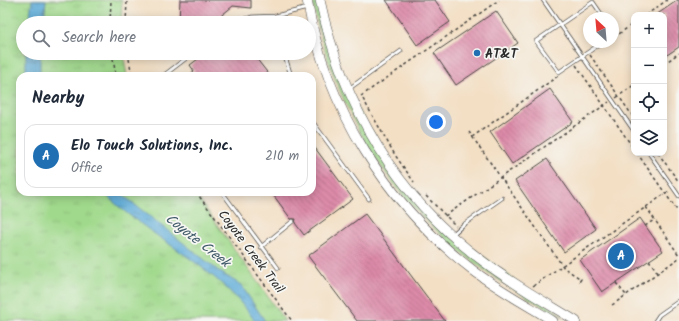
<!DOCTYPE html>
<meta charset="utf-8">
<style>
:root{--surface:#fff;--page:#f6f6f7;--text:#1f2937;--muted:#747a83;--line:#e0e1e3;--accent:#1f6fb2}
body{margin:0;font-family:Kalam,sans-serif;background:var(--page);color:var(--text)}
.controls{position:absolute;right:12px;top:12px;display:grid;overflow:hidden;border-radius:8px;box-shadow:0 2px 10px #0003}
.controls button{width:36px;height:36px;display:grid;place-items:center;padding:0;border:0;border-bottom:1px solid var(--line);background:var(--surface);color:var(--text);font:20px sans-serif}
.compass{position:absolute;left:583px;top:12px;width:36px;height:36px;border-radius:50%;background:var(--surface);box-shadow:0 2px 10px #0003;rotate:334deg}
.you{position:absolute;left:436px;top:122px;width:14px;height:14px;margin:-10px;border:3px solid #fff;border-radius:50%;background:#1a73e8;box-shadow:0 0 0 6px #1a73e833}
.badge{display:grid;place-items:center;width:26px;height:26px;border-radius:50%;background:var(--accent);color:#fff;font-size:13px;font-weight:700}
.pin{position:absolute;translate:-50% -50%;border:2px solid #fff;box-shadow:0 1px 4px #0006}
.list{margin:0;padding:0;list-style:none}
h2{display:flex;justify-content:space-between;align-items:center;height:52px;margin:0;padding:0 16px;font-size:17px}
h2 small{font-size:13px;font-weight:400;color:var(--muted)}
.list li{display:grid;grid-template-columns:26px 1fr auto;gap:12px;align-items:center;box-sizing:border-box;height:64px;margin:0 8px 8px;padding:0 8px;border:1px solid var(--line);border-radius:12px}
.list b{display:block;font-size:15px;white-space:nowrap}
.list p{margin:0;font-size:13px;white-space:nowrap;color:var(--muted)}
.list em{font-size:13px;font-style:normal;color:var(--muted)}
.icon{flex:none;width:22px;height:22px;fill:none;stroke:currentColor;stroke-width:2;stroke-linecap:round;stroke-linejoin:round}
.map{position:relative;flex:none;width:679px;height:321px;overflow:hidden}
.search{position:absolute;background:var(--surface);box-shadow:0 2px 10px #0003;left:16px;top:16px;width:300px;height:44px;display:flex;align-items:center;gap:10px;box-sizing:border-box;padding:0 14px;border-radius:22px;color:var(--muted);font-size:15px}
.panel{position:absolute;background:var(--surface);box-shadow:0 2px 10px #0003;left:16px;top:72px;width:300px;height:124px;border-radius:12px}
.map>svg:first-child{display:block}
</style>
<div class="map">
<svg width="679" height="321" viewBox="0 0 679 321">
<defs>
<pattern id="grass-tufts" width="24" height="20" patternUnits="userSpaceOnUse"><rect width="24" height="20" fill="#a0d98c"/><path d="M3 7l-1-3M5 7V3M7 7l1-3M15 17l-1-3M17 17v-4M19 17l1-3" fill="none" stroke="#8aba79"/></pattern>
<pattern id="water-ripples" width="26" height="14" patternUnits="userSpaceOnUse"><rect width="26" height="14" fill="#5facd8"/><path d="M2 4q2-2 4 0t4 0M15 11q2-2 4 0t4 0" fill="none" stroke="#4f8caf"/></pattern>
<pattern id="building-back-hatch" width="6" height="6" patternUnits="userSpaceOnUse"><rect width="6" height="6" fill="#dc8aa8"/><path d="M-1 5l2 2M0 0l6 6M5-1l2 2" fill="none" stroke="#b37189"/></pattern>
</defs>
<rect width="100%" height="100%" fill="#f6f6f2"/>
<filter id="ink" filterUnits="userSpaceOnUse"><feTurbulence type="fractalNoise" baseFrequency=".025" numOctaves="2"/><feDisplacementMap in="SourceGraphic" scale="8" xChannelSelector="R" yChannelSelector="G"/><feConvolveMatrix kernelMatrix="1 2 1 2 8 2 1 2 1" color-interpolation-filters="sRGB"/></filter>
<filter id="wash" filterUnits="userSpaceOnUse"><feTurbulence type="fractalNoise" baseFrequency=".012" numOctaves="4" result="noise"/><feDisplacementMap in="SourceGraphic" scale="16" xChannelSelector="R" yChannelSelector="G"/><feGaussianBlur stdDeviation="0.9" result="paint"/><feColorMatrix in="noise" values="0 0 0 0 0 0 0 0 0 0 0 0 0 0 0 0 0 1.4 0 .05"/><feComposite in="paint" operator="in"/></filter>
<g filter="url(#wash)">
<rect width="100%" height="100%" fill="#f3dfc4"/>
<!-- grass -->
<path fill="url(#grass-tufts)" stroke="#66825c" d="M 0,0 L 122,0 L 121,23 L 23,23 L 23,53 L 123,53 L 127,76 L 20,76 L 20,192 L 194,192 L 285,321 L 0,321 Z
M 312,0 L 318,0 L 342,85 L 423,211 L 564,317 C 428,251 343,149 312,0 Z"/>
<!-- water -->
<path fill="url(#water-ripples)" stroke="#456c82" d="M 32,0 L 46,0 L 44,23 L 29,23 Z
M 26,53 L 40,53 L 40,76 L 26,76 Z
M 103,192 L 119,192 L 220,272 L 241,285 L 265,321 L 255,321 C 217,265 150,239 103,192 Z"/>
<g id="blocks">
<!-- building -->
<path fill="url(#building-back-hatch)" d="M 180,0 L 251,0 L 251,8 L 233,6 L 212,23 L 179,23 Z
M 386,0 L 435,0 L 450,22 L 417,45 Z
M 678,0 L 679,0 L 679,47 L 664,57 L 664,15 L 656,15 Z
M 496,11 L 518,43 L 456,85 L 434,53 Z
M 206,53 L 252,53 L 270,76 L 188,76 L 194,71 L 190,65 Z
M 550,89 L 573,122 L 512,164 L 490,132 Z
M 312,144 L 353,199 L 304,235 L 295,223 L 296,219 L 291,219 L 271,192 L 312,192 Z
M 547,159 L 596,229 L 564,252 L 515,181 Z
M 365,214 L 445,321 L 357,321 L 308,256 Z
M 640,218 L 663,251 L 602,292 L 580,260 Z"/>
</g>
</g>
<g filter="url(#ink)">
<use href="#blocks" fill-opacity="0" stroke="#494642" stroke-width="1"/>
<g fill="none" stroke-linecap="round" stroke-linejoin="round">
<!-- service casing -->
<g stroke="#494642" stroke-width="4.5">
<path id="service" d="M 543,0 L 634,131
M 275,16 L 277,23
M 234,23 L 252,17 L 275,16 L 308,8
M 613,30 L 615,34 L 613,35
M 603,42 L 559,72 L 536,41 L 593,2 L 604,18
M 284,53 L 291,76
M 163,76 L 193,53
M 350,88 L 401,51
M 312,121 L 369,199
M 649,153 L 679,196
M 222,192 L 278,268
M 453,234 L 463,225 L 502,198
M 261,247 L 293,221
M 655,321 L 659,315 L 679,301"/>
</g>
<!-- secondary casing -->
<g stroke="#494642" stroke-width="10">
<path id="secondary" d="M 307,0 C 326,108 387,205 474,271 C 499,290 527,305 553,321
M 320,0 C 342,104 397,198 484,262 C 513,284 545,302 576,321"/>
</g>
<!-- path -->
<path stroke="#494642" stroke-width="1.5" stroke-dasharray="3 3" stroke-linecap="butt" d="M 646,15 L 667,0
M 110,23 L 111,0
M 126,23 L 127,0
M 619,34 L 634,23
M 112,53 L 116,76
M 128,53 L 132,76
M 590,55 L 634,118
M 664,64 L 679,53
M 576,65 L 634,149
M 361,96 L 499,0
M 616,98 L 634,85
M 363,99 L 395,155 L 414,182
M 469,132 L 564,268 L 581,279 L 578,284
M 472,137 L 558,76
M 637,153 L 679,213
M 658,153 L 679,182
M 196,192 L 292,321
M 426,196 L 456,226
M 646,207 L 679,255
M 445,216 L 609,102
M 645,226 L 654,220
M 649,260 L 658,273
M 616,283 L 626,295
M 533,286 L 669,191
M 612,305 L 679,258"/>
<!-- service -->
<use href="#service" stroke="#fff" stroke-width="3"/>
<!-- secondary -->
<use href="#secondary" stroke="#fff" stroke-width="9"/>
</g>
</g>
<!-- markers -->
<circle fill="#1f6fb2" stroke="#f6f6f2" stroke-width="1.5" cx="477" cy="53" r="4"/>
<g text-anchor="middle" stroke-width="3.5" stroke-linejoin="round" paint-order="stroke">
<!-- poi labels -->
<g font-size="13" font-weight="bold" fill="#2b2b2b" stroke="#f6f6f2" text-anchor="start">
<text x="485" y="58">AT&amp;T</text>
</g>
<!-- street labels -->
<g font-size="13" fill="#2b2b2b" stroke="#f6f6f2">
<text transform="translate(252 251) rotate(53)" y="5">Coyote Creek Trail</text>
</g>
<!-- water labels -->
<g font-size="14" font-style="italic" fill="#3d5868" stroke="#f6f6f2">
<text transform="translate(198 240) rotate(38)" y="5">Coyote Creek</text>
</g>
</g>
</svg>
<div class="controls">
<button>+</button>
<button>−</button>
<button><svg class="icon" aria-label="locate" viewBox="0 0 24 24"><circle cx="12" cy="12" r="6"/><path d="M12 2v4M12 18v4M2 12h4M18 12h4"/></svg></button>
<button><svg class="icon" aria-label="layers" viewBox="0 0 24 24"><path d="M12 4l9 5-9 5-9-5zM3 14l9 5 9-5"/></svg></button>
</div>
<svg class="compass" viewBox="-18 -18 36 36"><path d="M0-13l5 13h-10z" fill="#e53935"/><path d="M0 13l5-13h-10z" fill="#747a83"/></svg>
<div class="you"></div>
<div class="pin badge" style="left:621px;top:256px">A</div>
<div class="search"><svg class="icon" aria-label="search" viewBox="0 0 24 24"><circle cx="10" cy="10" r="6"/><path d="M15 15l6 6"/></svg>Search here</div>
<section class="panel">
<h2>Nearby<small></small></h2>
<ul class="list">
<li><span class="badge">A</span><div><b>Elo Touch Solutions, Inc.</b><p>Office</p></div><em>210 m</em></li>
</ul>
</section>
</div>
